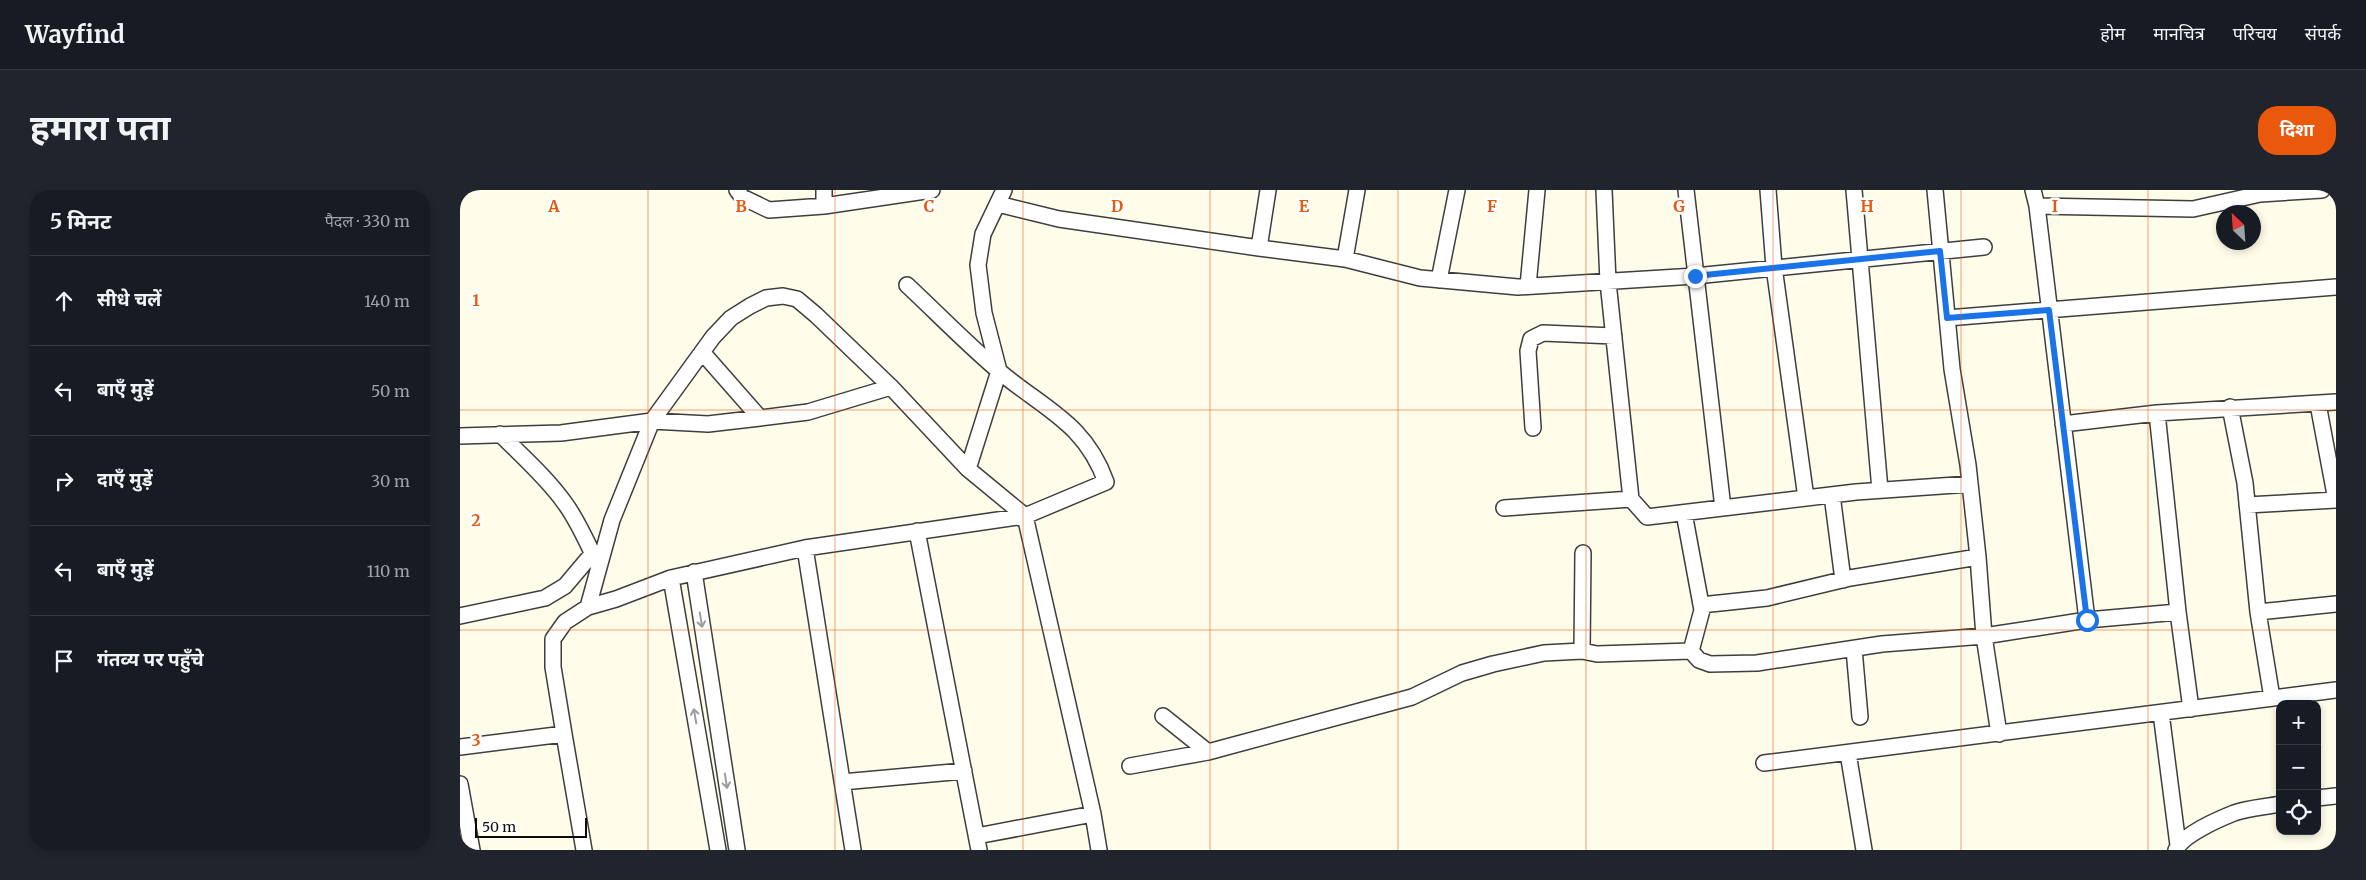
<!DOCTYPE html>
<html lang="hi">
<meta charset="utf-8">
<style>
:root{--surface:#171b24;--page:#20242c;--text:#f1f3f6;--muted:#9ea1a6;--line:#363941;--accent:#ea580c}
body{margin:0;font-family:Merriweather,"Noto Sans Devanagari",serif;background:var(--page);color:var(--text)}
.controls{position:absolute;right:15px;bottom:15px;display:grid;overflow:hidden;border-radius:10px;box-shadow:0 2px 8px #0003}
.controls button{width:45px;height:45px;display:grid;place-items:center;padding:0;border:0;border-bottom:1px solid var(--line);background:var(--surface);color:var(--text);font:25px sans-serif}
.compass{position:absolute;left:1756px;top:15px;width:45px;height:45px;border-radius:50%;background:var(--surface);box-shadow:0 2px 8px #0003;rotate:335deg}
.scale{position:absolute;left:15px;bottom:12px;width:112px;box-sizing:border-box;padding-left:5px;border:2px solid #0b0b0b;border-top:0;font-size:14px;line-height:18px;white-space:nowrap;color:#0b0b0b;-webkit-text-stroke:4px #fff;paint-order:stroke}
.stop{position:absolute;width:15px;height:15px;margin:-11px;border:4px solid #1a73e8;border-radius:50%;background:#fff}
.stop.end{background:#1a73e8;border-color:#fff;box-shadow:0 1px 5px #0008}
.list{margin:0;padding:0;list-style:none}
h2{display:flex;justify-content:space-between;align-items:center;height:65px;margin:0;padding:0 20px;font-size:21px}
h2 small{font-size:16px;font-weight:400;color:var(--muted)}
.list li{display:grid;grid-template-columns:32px 1fr auto;gap:15px;align-items:center;box-sizing:border-box;height:90px;padding:0 20px;border-top:1px solid var(--line)}
.list b{display:block;font-size:19px;white-space:nowrap}
.list em{font-size:16px;font-style:normal;color:var(--muted)}
.icon{flex:none;width:28px;height:28px;fill:none;stroke:currentColor;stroke-width:2;stroke-linecap:round;stroke-linejoin:round}
.map{position:relative;flex:none;width:1876px;height:660px;overflow:hidden;border-radius:20px}
header{display:flex;align-items:center;gap:30px;box-sizing:border-box;height:70px;padding:0 25px;background:var(--surface);border-bottom:1px solid var(--line)}
header strong{font-size:24px}
nav{display:flex;gap:28px;margin-inline-start:auto;font-size:18px}
.intro{display:flex;align-items:center;justify-content:space-between;box-sizing:border-box;height:120px;padding:0 30px}
h1{margin:0;font-size:35px}
.button{padding:12px 22px;border-radius:20px;background:var(--accent);color:#fff;font-size:18px;font-weight:700}
main{display:flex;gap:30px;padding:0 30px}
aside{flex:1;background:var(--surface);border-radius:20px;box-shadow:0 2px 8px #0003}
.map>svg:first-child{display:block}
</style>
<header>
<strong>Wayfind</strong>
<nav><a>होम</a><a>मानचित्र</a><a>परिचय</a><a>संपर्क</a></nav>
</header>
<div class="intro"><h1>हमारा पता</h1><a class="button">दिशा</a></div>
<main>
<aside>
<h2>5 मिनट<small>पैदल · 330 m</small></h2>
<ul class="list">
<li><svg class="icon" aria-label="ahead" viewBox="0 0 24 24"><path d="M12 20V5M6 11l6-6 6 6"/></svg><div><b>सीधे चलें</b></div><em>140 m</em></li>
<li><svg class="icon" aria-label="left" viewBox="0 0 24 24"><path d="M17 20v-9H6M10 6l-5 5 5 5"/></svg><div><b>बाएँ मुड़ें</b></div><em>50 m</em></li>
<li><svg class="icon" aria-label="right" viewBox="0 0 24 24"><path d="M7 20v-9h11M14 6l5 5-5 5"/></svg><div><b>दाएँ मुड़ें</b></div><em>30 m</em></li>
<li><svg class="icon" aria-label="left" viewBox="0 0 24 24"><path d="M17 20v-9H6M10 6l-5 5 5 5"/></svg><div><b>बाएँ मुड़ें</b></div><em>110 m</em></li>
<li><svg class="icon" aria-label="arrive" viewBox="0 0 24 24"><path d="M6 21V4h12l-3 4 3 4H6"/></svg><div><b>गंतव्य पर पहुँचे</b></div></li>
</ul>
</aside>
<div class="map">
<svg width="1876" height="660" viewBox="0 0 1876 660">
<rect width="100%" height="100%" fill="#fffdea"/>
<g fill="none" stroke-linecap="round" stroke-linejoin="round">
<!-- minor casing -->
<g stroke="#3e3e3e" stroke-width="18">
<path id="minor" d="M 277,0 L 282,7 L 309,20 L 364,16 L 472,0
M 364,0 L 364,16
M 808,0 L 799,58 L 885,69 L 960,88 L 1058,97 L 1235,86 L 1524,57
M 1144,0 L 1148,92 L 1171,309
M 1226,0 L 1263,318
M 1308,0 L 1314,77 L 1346,308
M 1394,0 L 1420,300
M 1475,0 L 1492,179 L 1508,275 L 1518,367 L 1524,446 L 1539,544
M 1573,0 L 1577,16 L 1627,430 L 1718,422
M 538,14 L 599,29 L 799,58
M 1577,16 L 1733,19 L 1800,4 L 1862,0
M 885,69 L 897,0
M 979,90 L 997,0
M 1068,96 L 1077,0
M 1487,128 L 1876,97
M 242,162 L 300,228
M 1858,214 L 1876,310
M 1770,217 L 1785,293 L 1798,422 L 1812,508
M 1603,234 L 1697,223
M 1073,238 L 1068,161 L 1071,149 L 1083,143 L 1154,146
M 40,244 C 62,266 86,287 104,312 C 119,332 128,355 139,377
M 0,246 L 101,243 L 192,231 L 248,234 L 300,228 L 348,222 L 431,197
M 508,279 L 539,181 L 524,123 L 518,75 L 523,44 L 544,0
M 1372,305 L 1383,390
M 1787,315 L 1876,310
M 1044,318 L 1171,309 L 1187,327 L 1396,302 L 1510,294
M 1224,323 L 1242,420 L 1231,461
M 457,341 L 519,660
M 345,358 L 393,660
M 1123,363 L 1122,461 L 1137,464 L 1231,461 L 1239,470 L 1250,474 L 1297,473 L 1422,454 L 1524,446 L 1627,430
M 234,382 L 277,660
M 211,388 L 258,660
M 1241,415 L 1307,408 L 1390,388 L 1518,367
M 128,417 L 152,330 L 192,231 L 253,147 L 271,128 L 290,116 L 306,108 L 323,106 L 337,109 L 356,125 L 431,197 L 508,279 L 565,326 L 646,292 C 625,233 584,219 540,182 C 508,155 478,124 447,95
M 1798,422 L 1876,414
M 0,426 L 85,408 L 105,396 L 132,364
M 1394,459 L 1400,527
M 1731,519 L 1718,422 L 1697,223 L 1876,212
M 1701,523 L 1718,655
M 703,526 L 748,562 L 952,507 L 1002,483 L 1033,474 L 1084,463 L 1122,461
M 104,544 L 93,477 L 93,449 L 105,432 L 128,417 L 156,409 L 211,388 L 345,358 L 565,326 L 633,624 L 639,660
M 0,557 L 104,544 L 124,660
M 1388,563 L 1404,660
M 1304,573 L 1876,500
M 670,576 L 748,562
M 382,592 L 504,581
M 0,594 L 12,660
M 1857,608 L 1876,606
M 517,646 L 633,624
M 1716,660 C 1722,645 1759,629 1774,623 C 1788,618 1805,617 1820,614"/>
</g>
<!-- minor -->
<use href="#minor" stroke="#fff" stroke-width="15"/>
</g>
<!-- one-way arrows -->
<defs><path id="oneway-shaft" d="M-6 0H5M1.5-3L5.5 0L1.5 3" fill="none" stroke-width="1.6" stroke-linecap="round" stroke-linejoin="round" transform="scale(1.25)"/></defs>
<g stroke="#9d9d9d">
<use href="#oneway-shaft" transform="translate(241 430) rotate(81)"/>
<use href="#oneway-shaft" transform="translate(235 526) rotate(-100)"/>
<use href="#oneway-shaft" transform="translate(266 591) rotate(81)"/>
</g>
<g fill="none" stroke-linecap="round" stroke-linejoin="round">
<!-- route -->
<path stroke="#1a73e8" stroke-width="6" d="M 1235,86 L 1480,61 L 1487,128 L 1589,120 L 1627,430"/>
</g>
<!-- grid -->
<path fill="none" stroke="#e8590c" stroke-width="1" stroke-opacity="0.55" d="M 188,0 L 188,660M 375,0 L 375,660M 563,0 L 563,660M 750,0 L 750,660M 938,0 L 938,660M 1126,0 L 1126,660M 1313,0 L 1313,660M 1501,0 L 1501,660M 1688,0 L 1688,660M 0,220 L 1876,220M 0,440 L 1876,440"/>
<g font-size="16" text-anchor="middle" font-weight="bold" fill="#e8590c" stroke="#fff" stroke-width="5" stroke-linejoin="round" paint-order="stroke">
<text x="94" y="22">A</text>
<text x="281" y="22">B</text>
<text x="469" y="22">C</text>
<text x="657" y="22">D</text>
<text x="844" y="22">E</text>
<text x="1032" y="22">F</text>
<text x="1219" y="22">G</text>
<text x="1407" y="22">H</text>
<text x="1595" y="22">I</text>
<text x="16" y="116">1</text>
<text x="16" y="336">2</text>
<text x="16" y="556">3</text>
</g>
</svg>
<div class="controls">
<button>+</button>
<button>−</button>
<button><svg class="icon" aria-label="locate" viewBox="0 0 24 24"><circle cx="12" cy="12" r="6"/><path d="M12 2v4M12 18v4M2 12h4M18 12h4"/></svg></button>
</div>
<svg class="compass" viewBox="-18 -18 36 36"><path d="M0-13l5 13h-10z" fill="#e53935"/><path d="M0 13l5-13h-10z" fill="#9ea1a6"/></svg>
<div class="scale">50 m</div>
<div class="stop" style="left:1627px;top:430px"></div>
<div class="stop end" style="left:1235px;top:86px"></div>
</div>
</main>
